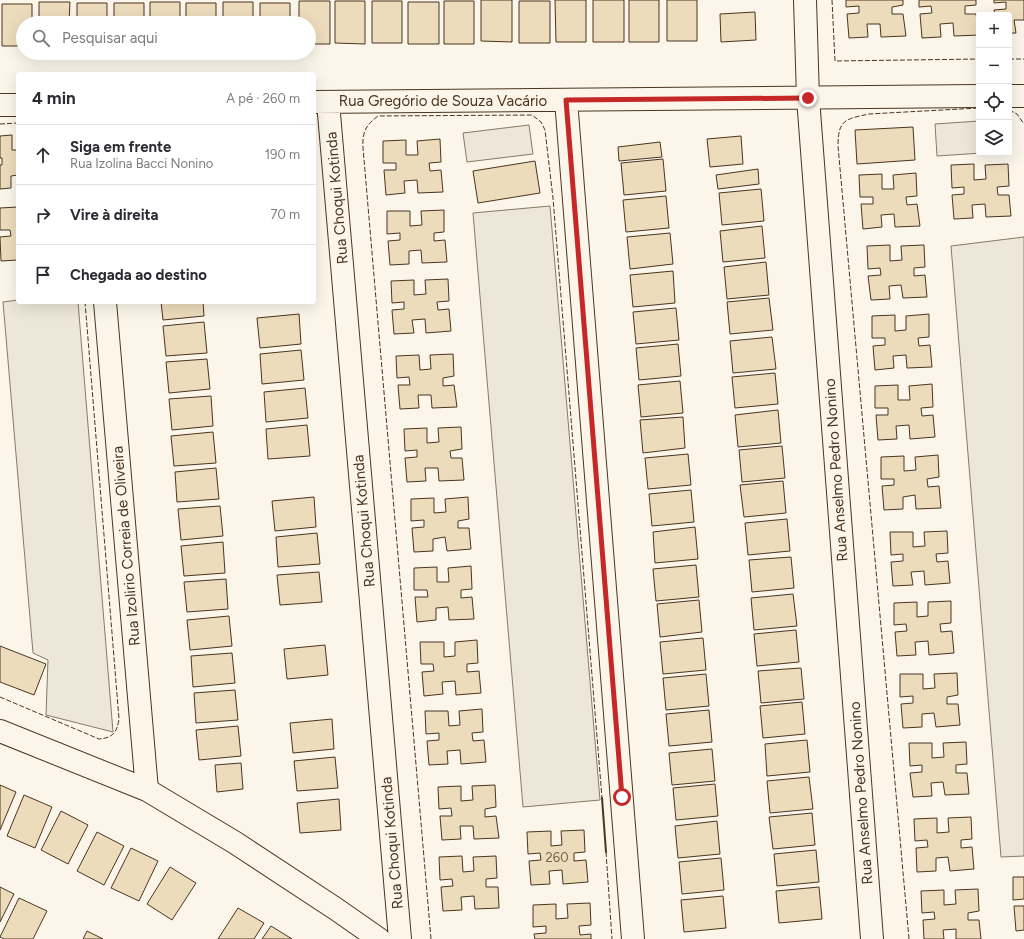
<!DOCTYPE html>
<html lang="pt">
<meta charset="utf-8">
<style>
:root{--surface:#fff;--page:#f2f2f3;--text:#2b2b33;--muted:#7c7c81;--line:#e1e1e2}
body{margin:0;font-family:Figtree,sans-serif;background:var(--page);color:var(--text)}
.controls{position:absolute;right:12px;top:12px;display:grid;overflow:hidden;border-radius:4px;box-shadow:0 4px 16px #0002}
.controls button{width:36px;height:36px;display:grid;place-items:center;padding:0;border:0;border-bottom:1px solid var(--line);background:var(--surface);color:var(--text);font:20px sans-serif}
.stop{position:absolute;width:12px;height:12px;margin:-9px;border:3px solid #c62828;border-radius:50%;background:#fff}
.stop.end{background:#c62828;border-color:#fff;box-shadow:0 1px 4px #0008}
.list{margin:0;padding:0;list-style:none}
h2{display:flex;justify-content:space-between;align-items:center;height:52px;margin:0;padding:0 16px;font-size:17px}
h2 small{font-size:13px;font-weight:400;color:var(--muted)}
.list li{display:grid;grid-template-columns:26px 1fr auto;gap:12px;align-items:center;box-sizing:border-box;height:60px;padding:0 16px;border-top:1px solid var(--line)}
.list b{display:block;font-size:15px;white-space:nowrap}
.list p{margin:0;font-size:13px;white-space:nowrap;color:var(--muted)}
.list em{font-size:13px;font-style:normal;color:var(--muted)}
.icon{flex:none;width:22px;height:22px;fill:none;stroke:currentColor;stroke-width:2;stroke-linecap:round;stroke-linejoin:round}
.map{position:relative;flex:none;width:1024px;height:939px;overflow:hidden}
.search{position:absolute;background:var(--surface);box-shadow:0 4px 16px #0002;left:16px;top:16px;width:300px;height:44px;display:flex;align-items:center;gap:10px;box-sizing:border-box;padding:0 14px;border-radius:22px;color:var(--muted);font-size:15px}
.panel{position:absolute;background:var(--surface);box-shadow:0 4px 16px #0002;left:16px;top:72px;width:300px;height:232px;border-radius:4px}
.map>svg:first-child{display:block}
</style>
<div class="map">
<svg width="1024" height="939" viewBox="0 0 1024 939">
<rect width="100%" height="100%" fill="#fbf6e9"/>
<!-- green -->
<path fill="#ede6d9" stroke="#887966" d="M 979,121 L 979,153 L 982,153 L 937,156 L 935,124 Z
M 529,125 L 533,154 L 467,162 L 463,133 Z"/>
<!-- parking -->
<path fill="#ede7d9" stroke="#887966" d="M 550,206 L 600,800 L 523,807 L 473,213 Z
M 1024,237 L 1024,856 L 1001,857 L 951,246 Z
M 18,300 L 18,302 L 78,302 L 113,732 L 46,715 L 48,660 L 33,653 L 3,302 Z"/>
<!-- building -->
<path fill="#ecdcbc" stroke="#4a3520" d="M 481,0 L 512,0 L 512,42 L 481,41 Z
M 555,0 L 586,0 L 586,42 L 556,42 Z
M 593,0 L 624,0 L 624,42 L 593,42 Z
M 629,0 L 659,0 L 659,42 L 629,42 Z
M 667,0 L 697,0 L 697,41 L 667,41 Z
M 846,0 L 903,0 L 903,5 L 892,7 L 892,14 L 903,14 L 906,36 L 881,37 L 880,24 L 867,24 L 868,37 L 849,38 L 847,14 L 859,13 L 859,6 L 846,7 Z
M 919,0 L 976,0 L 976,5 L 965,6 L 965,14 L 976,14 L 979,35 L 954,36 L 953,23 L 940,24 L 941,37 L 922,38 L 920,14 L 932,13 L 931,6 L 919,7 Z
M 994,0 L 1024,0 L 1024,20 L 1014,20 L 1016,33 L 1009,33 L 1009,15 L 995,15 L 994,10 L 1006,9 L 1006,2 L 994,3 Z
M 299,1 L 330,1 L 330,44 L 309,44 L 309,23 L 299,23 Z
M 335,1 L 365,1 L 365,44 L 335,43 Z
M 372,1 L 402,1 L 402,43 L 372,43 Z
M 444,1 L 474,1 L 474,44 L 444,44 Z
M 519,1 L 550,1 L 550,43 L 519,43 Z
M 39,2 L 70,2 L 69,23 L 39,23 Z
M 150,2 L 180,2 L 180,23 L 150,23 Z
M 223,2 L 253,2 L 253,23 L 223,23 Z
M 408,2 L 439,2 L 439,44 L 408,44 Z
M 77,3 L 107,3 L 107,23 L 77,23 Z
M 114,3 L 144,3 L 144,23 L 114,23 Z
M 186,3 L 216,3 L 216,23 L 186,23 Z
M 260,3 L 290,3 L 290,23 L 260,23 Z
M 2,4 L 32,4 L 32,23 L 23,23 L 23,46 L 2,46 Z
M 755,12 L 756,40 L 721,42 L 720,14 Z
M 913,127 L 915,160 L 857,164 L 855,130 Z
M 12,135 L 12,150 L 18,150 L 18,175 L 11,176 L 11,188 L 0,189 L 0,165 L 2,165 L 2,158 L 0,158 L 0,136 Z
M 741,136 L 743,164 L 710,167 L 707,139 Z
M 440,139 L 441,162 L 429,163 L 430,171 L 441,170 L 443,192 L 418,193 L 417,180 L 404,181 L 405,193 L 386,195 L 384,170 L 396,170 L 396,163 L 383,163 L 383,141 L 406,140 L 406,155 L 418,155 L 417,141 Z
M 660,142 L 662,157 L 619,161 L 618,147 Z
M 663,159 L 666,191 L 624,195 L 621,163 Z
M 535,161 L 540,193 L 478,203 L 473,171 Z
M 974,164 L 974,180 L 986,179 L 985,165 L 1008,164 L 1009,186 L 997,187 L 998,195 L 1009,195 L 1011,216 L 986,217 L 985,204 L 972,205 L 973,218 L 954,219 L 952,195 L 964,194 L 964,187 L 952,188 L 951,165 Z
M 758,169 L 759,184 L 718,189 L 716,175 Z
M 916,173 L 917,196 L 906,197 L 907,205 L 917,204 L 920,226 L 895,227 L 894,214 L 881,215 L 882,227 L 863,229 L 861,204 L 873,204 L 873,197 L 860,197 L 859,175 L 882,174 L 882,189 L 894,189 L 893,175 Z
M 761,189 L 764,221 L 722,225 L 719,193 Z
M 666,196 L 669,228 L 626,232 L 623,200 Z
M 18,207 L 18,260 L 1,261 L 0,237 L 11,236 L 10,230 L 0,230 L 0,208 Z
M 444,210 L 444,232 L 434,233 L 434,241 L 445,240 L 447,262 L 422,263 L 421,250 L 409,251 L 409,264 L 390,265 L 388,241 L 400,240 L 400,233 L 387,234 L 387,211 L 410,211 L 410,226 L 422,225 L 421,211 Z
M 762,226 L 765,258 L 723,262 L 720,231 Z
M 670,233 L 673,264 L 630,269 L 627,237 Z
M 890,245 L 890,261 L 902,260 L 901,246 L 924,245 L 925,267 L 914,268 L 914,276 L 925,275 L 927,297 L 903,298 L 901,285 L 889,286 L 890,299 L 871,300 L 868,276 L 881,275 L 880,268 L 868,269 L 867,246 Z
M 766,262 L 769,295 L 727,299 L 724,267 Z
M 673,271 L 675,303 L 633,307 L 630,275 Z
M 448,279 L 449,301 L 437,302 L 438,310 L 449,309 L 451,331 L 426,333 L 425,319 L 412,320 L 414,333 L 394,334 L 392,310 L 404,309 L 404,302 L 392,303 L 391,281 L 414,280 L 414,295 L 426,294 L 425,280 Z
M 769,298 L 773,330 L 730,334 L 727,302 Z
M 161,302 L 203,302 L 204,316 L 163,320 Z
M 676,308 L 679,340 L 636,344 L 633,312 Z
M 299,314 L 301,344 L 260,348 L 257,318 Z
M 929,314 L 929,337 L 918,338 L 919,346 L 930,345 L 932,367 L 907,368 L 906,355 L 893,356 L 894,368 L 875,370 L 873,346 L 885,345 L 885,338 L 872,338 L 872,316 L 895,315 L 895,331 L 906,330 L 906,316 Z
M 204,322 L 207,353 L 166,356 L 163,326 Z
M 772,337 L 776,369 L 733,373 L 730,341 Z
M 678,344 L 681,376 L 639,380 L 636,348 Z
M 301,350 L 304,380 L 262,384 L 260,354 Z
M 453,354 L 454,376 L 443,378 L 443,386 L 454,385 L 457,407 L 432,408 L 431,395 L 418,395 L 419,408 L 400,409 L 398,385 L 410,385 L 409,377 L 397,378 L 396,356 L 419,355 L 420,370 L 431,369 L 430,355 Z
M 207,359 L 210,389 L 169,393 L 166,362 Z
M 775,373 L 778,404 L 735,408 L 732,377 Z
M 680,381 L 683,413 L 641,417 L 638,385 Z
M 932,384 L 933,407 L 921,408 L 922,416 L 933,415 L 935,437 L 910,439 L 909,425 L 896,426 L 897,439 L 878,440 L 876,415 L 888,415 L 888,408 L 875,408 L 875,386 L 898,385 L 898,400 L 910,400 L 909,386 Z
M 305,388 L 308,418 L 266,422 L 264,392 Z
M 211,396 L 213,426 L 172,430 L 169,399 Z
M 778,410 L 781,443 L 738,447 L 735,415 Z
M 683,417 L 685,448 L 643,453 L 640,420 Z
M 307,425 L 310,456 L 268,459 L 266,429 Z
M 461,427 L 462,449 L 450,451 L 451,458 L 462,458 L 464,480 L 439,481 L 438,468 L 425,468 L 426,481 L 407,482 L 405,458 L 417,457 L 417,450 L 405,451 L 404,429 L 427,428 L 427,443 L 439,442 L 438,428 Z
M 213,432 L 216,463 L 174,466 L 171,436 Z
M 782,446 L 785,478 L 742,482 L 739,450 Z
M 688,454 L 691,485 L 648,489 L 645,458 Z
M 938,455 L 939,477 L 927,479 L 928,487 L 939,486 L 941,508 L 916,509 L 915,495 L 903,497 L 903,509 L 884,510 L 882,486 L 894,485 L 894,479 L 881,479 L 881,457 L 904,456 L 904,471 L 916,470 L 915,457 Z
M 216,468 L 219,499 L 177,502 L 175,472 Z
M 783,481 L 786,513 L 744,517 L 740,485 Z
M 691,490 L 694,522 L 652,526 L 649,494 Z
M 314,497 L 316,527 L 275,531 L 272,501 Z
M 468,497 L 469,519 L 458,521 L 458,528 L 469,528 L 471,549 L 447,551 L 445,537 L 433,539 L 433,551 L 414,552 L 412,528 L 424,527 L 424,520 L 411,521 L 411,499 L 434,498 L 434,513 L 446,512 L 445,499 Z
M 220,506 L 223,536 L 181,540 L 178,509 Z
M 787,519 L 790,551 L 748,555 L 745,523 Z
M 695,527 L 698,559 L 655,563 L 653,532 Z
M 947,531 L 948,553 L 936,554 L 937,562 L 948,561 L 950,583 L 925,585 L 924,571 L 911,572 L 913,585 L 893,586 L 891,562 L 903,561 L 903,554 L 891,555 L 890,532 L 913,532 L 913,547 L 925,546 L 924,532 Z
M 317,533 L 320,564 L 278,567 L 276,537 Z
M 223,542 L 225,573 L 184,576 L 181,546 Z
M 791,557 L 794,588 L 752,592 L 749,560 Z
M 696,565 L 699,597 L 656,601 L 653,569 Z
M 471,566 L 472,589 L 461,590 L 461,598 L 472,597 L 474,619 L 449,620 L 448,607 L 436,608 L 436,620 L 417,622 L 415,597 L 428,597 L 427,590 L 414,590 L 414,568 L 437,567 L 437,582 L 449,582 L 448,568 Z
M 319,572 L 322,602 L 280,605 L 277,575 Z
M 226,579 L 228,609 L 187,612 L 184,582 Z
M 793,594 L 797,626 L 754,630 L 751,598 Z
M 699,600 L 702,632 L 660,637 L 657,604 Z
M 951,601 L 951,623 L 940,624 L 941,632 L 952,631 L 954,653 L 929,655 L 928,641 L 915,642 L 916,655 L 897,656 L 895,632 L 907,631 L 906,624 L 894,625 L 894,603 L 917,602 L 917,617 L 928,616 L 928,602 Z
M 229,616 L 232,646 L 190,650 L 187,620 Z
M 796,630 L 799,662 L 757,666 L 754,634 Z
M 703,638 L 706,670 L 663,674 L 660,642 Z
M 477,640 L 478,663 L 467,664 L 467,672 L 479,671 L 481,693 L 456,695 L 455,681 L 442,682 L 443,694 L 424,696 L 422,672 L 434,671 L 433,664 L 421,664 L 420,642 L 444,642 L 444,657 L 455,656 L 455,642 Z
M 325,645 L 328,675 L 287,679 L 284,649 Z
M 0,646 L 46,664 L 34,695 L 0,682 Z
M 232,653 L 235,683 L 193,687 L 191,656 Z
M 801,668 L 804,699 L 761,703 L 758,671 Z
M 957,673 L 958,695 L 947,697 L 947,704 L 958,704 L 960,725 L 936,727 L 934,713 L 922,714 L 922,727 L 903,728 L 901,704 L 913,703 L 913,696 L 900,697 L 900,674 L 923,674 L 923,689 L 935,688 L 934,674 Z
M 706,674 L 709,706 L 666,710 L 663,678 Z
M 235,690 L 238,720 L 196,723 L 194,693 Z
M 802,702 L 805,734 L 763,738 L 760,706 Z
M 482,709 L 483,732 L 472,733 L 473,741 L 484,740 L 486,762 L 461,764 L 460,750 L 447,751 L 448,764 L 429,765 L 427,741 L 439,740 L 439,733 L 426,734 L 425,711 L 448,711 L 449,726 L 460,725 L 459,711 Z
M 709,710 L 712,742 L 669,746 L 666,714 Z
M 332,719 L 334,749 L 293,753 L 290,723 Z
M 238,726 L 241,756 L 199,760 L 196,730 Z
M 807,740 L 810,772 L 767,776 L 765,744 Z
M 966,742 L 967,764 L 956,765 L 956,773 L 967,773 L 969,794 L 945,795 L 943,782 L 931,783 L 932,796 L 913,797 L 910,773 L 922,772 L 922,765 L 910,766 L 909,743 L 932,743 L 932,758 L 944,757 L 943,743 Z
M 712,749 L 715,781 L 672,785 L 669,753 Z
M 335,757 L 338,788 L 297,791 L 294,761 Z
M 241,763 L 243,789 L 217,792 L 215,765 Z
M 809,777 L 813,809 L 770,813 L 767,781 Z
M 715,784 L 718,816 L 676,820 L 673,788 Z
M 0,785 L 16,792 L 0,830 Z
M 495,785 L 496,807 L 485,809 L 485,817 L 496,816 L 499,838 L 474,839 L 473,826 L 460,826 L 461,839 L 442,840 L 440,816 L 452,816 L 451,808 L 439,809 L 438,787 L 461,786 L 461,801 L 473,800 L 472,786 Z
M 24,795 L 52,807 L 35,848 L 7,836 Z
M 339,799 L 341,830 L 300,833 L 297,803 Z
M 61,811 L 88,825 L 68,864 L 41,850 Z
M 812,813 L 815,845 L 773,849 L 769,817 Z
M 971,817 L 972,839 L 961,840 L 961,848 L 972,847 L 974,869 L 950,871 L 948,857 L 936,858 L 936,871 L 917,872 L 916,848 L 928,847 L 927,840 L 915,841 L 914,819 L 937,818 L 937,833 L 949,832 L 948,818 Z
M 717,821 L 720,854 L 678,858 L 675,826 Z
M 584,830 L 585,852 L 574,853 L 574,861 L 586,860 L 588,882 L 563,884 L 562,870 L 549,871 L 550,884 L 531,885 L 529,861 L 541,860 L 540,853 L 528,854 L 527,832 L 551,831 L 551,846 L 562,845 L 561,831 Z
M 97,832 L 124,846 L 104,885 L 77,871 Z
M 131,848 L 158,861 L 139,901 L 111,888 Z
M 816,850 L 819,882 L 777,886 L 774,854 Z
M 462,856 L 463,872 L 474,871 L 473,857 L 496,856 L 497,878 L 486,879 L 486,887 L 498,887 L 499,908 L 475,909 L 474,896 L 461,897 L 462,910 L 443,911 L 441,887 L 453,886 L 452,879 L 440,880 L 439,857 Z
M 721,858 L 724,890 L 682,894 L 679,862 Z
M 170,867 L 196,883 L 172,920 L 147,904 Z
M 1013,877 L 1024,877 L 1024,899 L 1013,900 Z
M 0,887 L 14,894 L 0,922 Z
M 819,887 L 822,919 L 779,923 L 776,891 Z
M 978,889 L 979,911 L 968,913 L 968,920 L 979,920 L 981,939 L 956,939 L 956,929 L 943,930 L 944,939 L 924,939 L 923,920 L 935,919 L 934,912 L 922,913 L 921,891 L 944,890 L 944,905 L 956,904 L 955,890 Z
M 723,896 L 726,928 L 684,932 L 681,900 Z
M 19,898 L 47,911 L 33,939 L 4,939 L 0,937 Z
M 590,903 L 591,925 L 579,926 L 580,935 L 591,934 L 591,939 L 535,939 L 534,934 L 546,933 L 546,926 L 533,927 L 533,905 L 556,904 L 556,919 L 568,918 L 567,904 Z
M 1014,906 L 1024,906 L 1024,930 L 1016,931 Z
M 238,908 L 264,923 L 254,939 L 218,939 Z
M 271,926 L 292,939 L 262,939 Z
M 87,931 L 103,939 L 83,939 Z"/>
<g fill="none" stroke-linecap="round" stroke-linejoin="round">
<!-- street casing -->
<g stroke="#4a3520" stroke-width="24">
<path id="street" d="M 805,0 L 808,98 L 872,939
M 1009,96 L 1024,96
M 566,100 L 633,939
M 314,102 L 979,96
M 328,102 L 400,939
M 0,105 L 18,105
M 105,302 L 147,790
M 0,731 L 147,790 L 234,842 L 336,909 L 379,939"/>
</g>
<!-- street -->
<use href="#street" stroke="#fbf6e9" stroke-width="22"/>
<!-- fence -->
<path stroke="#4a3520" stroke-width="1" stroke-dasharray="5 2" stroke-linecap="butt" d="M 832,0 L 835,61 L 979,59
M 1009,59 L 1024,59
M 1009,110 L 1017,114 L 1024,124
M 0,124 L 18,123
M 0,697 L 99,739 C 113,738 117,732 119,719 L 85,302
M 606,852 L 612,939
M 431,939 L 363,148 C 362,132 366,125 378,116 L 532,115 L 541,122 L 545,130 L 553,198 L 602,798
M 909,939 L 838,146 C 838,120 845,119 869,114 L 979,108"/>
<!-- wall -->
<path stroke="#4a3520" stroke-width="2" d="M 602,798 L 606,852"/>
</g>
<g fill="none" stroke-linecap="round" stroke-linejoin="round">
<!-- route -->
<path stroke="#c62828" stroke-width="5" d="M 622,797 L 566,100 L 808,98"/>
</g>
<g text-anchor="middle" stroke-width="3" stroke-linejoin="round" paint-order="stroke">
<!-- number labels -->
<g font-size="13" fill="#725f47">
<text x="557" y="862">260</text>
</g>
<!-- street labels -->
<g font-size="15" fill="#4a3520" stroke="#fbf6e9">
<text x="443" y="106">Rua Gregório de Souza Vacário</text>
<text transform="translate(337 198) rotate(-95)" y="5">Rua Choqui Kotinda</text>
<text transform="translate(836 470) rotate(-94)" y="5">Rua Anselmo Pedro Nonino</text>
<text transform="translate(364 521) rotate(-95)" y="5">Rua Choqui Kotinda</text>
<text transform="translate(126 546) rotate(-95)" y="5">Rua Izolirio Correia de Oliveira</text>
<text transform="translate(861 793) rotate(-94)" y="5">Rua Anselmo Pedro Nonino</text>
<text transform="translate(392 843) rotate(-95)" y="5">Rua Choqui Kotinda</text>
</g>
</g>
</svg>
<div class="controls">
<button>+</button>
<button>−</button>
<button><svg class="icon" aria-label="locate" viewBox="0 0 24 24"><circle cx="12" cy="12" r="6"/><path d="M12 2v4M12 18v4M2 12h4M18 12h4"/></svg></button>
<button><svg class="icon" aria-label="layers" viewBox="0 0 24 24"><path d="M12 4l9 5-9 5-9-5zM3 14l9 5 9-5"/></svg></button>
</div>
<div class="stop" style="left:622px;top:797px"></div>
<div class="stop end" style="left:808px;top:98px"></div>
<div class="search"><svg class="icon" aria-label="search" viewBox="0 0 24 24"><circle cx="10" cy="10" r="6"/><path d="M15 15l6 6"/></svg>Pesquisar aqui</div>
<section class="panel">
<h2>4 min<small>A pé · 260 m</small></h2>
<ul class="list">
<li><svg class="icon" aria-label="ahead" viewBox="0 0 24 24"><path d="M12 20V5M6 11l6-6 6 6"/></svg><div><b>Siga em frente</b><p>Rua Izolina Bacci Nonino</p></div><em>190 m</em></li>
<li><svg class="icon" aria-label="right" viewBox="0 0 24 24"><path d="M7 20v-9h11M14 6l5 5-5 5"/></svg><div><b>Vire à direita</b></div><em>70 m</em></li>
<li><svg class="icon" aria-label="arrive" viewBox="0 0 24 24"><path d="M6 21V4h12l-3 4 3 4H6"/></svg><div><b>Chegada ao destino</b></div></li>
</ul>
</section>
</div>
